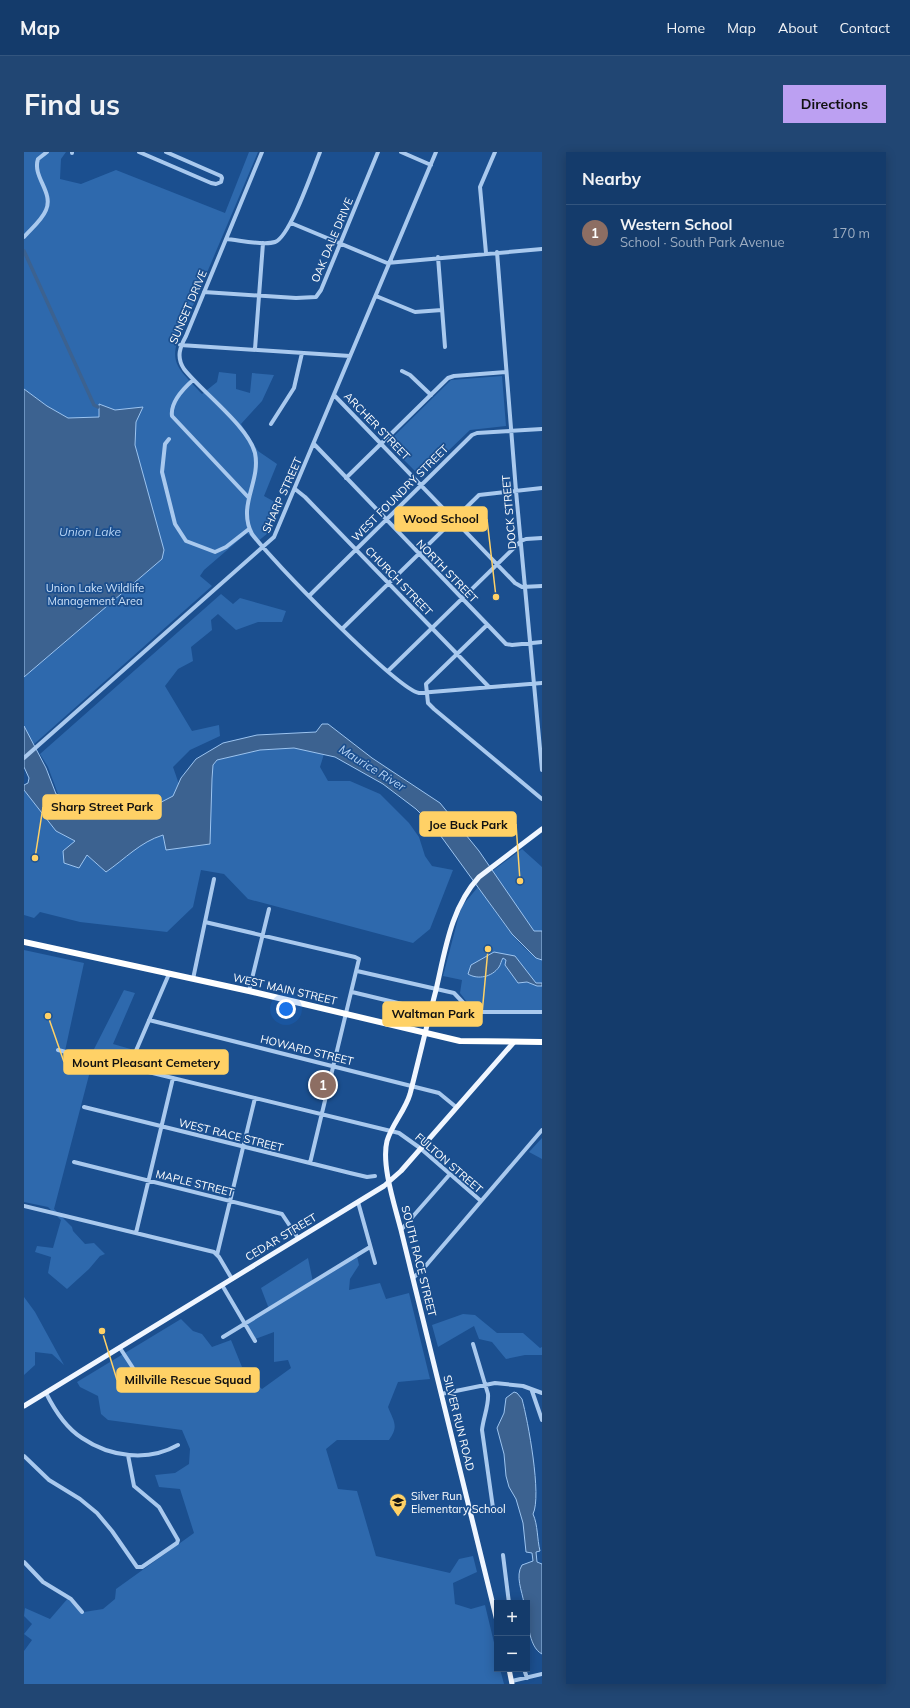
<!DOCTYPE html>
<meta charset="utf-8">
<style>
:root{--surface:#143b6b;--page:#214673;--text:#f1f3f6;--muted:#9dadc1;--line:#33557e;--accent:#bca0f2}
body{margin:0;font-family:Mulish,sans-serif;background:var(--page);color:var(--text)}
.controls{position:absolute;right:12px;bottom:12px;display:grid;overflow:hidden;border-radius:0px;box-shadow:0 2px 10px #0003}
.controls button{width:36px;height:36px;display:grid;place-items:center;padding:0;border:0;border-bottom:1px solid var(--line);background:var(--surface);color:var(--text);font:20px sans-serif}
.you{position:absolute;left:262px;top:857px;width:14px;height:14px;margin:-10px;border:3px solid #fff;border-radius:50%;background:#1a73e8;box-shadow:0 0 0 6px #1a73e833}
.badge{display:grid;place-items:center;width:26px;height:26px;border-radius:50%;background:var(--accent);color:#fff;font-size:13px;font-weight:700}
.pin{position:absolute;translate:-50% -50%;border:2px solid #fff;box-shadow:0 1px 4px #0006}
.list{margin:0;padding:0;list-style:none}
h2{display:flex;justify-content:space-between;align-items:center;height:52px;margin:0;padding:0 16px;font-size:17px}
h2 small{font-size:13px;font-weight:400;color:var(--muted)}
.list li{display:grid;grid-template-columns:26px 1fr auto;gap:12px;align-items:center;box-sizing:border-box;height:56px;padding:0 16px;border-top:1px solid var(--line)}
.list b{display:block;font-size:15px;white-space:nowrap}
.list p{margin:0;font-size:13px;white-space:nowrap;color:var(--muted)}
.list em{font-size:13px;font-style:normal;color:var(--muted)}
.map{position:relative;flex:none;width:518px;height:1532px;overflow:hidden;border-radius:0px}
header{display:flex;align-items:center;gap:24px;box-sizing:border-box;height:56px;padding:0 20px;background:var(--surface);border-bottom:1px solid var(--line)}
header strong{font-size:19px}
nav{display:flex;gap:22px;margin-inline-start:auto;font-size:14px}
.intro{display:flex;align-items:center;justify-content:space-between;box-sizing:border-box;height:96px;padding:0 24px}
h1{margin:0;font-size:28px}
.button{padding:10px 18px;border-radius:0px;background:var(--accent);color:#111;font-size:14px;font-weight:700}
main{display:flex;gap:24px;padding:0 24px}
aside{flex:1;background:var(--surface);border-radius:0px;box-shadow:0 2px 10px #0003}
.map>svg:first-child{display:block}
</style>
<header>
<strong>Map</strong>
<nav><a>Home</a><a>Map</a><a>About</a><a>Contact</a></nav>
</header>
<div class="intro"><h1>Find us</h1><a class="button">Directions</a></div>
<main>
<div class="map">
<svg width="518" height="1532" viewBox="0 0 518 1532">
<rect width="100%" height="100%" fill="#1b4f8f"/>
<!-- green -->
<path fill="#2e69ad" d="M 0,0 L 42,0 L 37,7 L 36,27 L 57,32 L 92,18 L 201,61 L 225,0 L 234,0 L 160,175 C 141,211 155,216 178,242 L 193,230 L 195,220 L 212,222 L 212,237 L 226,241 L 228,221 L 250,223 L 238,249 L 217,272 L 234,299 L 253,312 L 240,344 L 256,353 L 244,381 L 233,390 L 223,381 L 180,418 L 176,424 L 188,434 L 0,601 L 0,240 L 42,267 L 75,266 L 44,266 L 23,254 L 0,237 Z
M 478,224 L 482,274 L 446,278 L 397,325 L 363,291 L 427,228 Z
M 197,442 L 209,452 L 216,446 L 262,459 L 258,470 L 234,470 L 212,478 L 194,462 L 187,468 L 188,478 L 167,495 L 169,509 L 154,517 L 141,534 L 168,579 L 195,573 L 196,584 L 166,598 L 149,615 L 157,638 L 139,656 L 90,664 L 34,642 L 24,615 L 16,602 Z
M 270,596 L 300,602 L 296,615 L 304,629 L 326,629 L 356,642 L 385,671 L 395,685 L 401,704 L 408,714 L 429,718 L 406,777 L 389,791 L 224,747 L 200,722 L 177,718 L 169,755 L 143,780 L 56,770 L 16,760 L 10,766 L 0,763 L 0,638 L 32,679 L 51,689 L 63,703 L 82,720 L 107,699 L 127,687 L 140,683 L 188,627 L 189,613 L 193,608 L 236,598 Z
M 498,697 L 518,715 L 518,779 L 510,779 L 467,720 Z
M 454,735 C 469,755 495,799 518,808 L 518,858 L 449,858 L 436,841 L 438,828 L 419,824 L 435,763 L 438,754 Z
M 0,798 L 60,811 L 41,899 L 65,907 L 100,838 L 111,841 L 89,892 L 110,898 L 104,912 L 70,904 L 30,1057 L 48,1075 L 49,1079 L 61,1092 L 70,1091 L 81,1102 L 76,1104 L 65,1117 L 43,1137 L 24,1121 L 27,1105 L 11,1100 L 13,1094 L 29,1096 L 37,1068 L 24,1055 L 0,1050 Z
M 518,986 L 518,1007 L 505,1000 Z
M 333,1104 L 335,1113 L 326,1127 L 325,1138 L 356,1131 L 362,1147 L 385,1141 L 406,1227 L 374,1230 L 364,1255 C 370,1270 375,1274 365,1288 L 313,1288 L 302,1297 L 314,1337 L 333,1339 L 352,1404 L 426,1421 L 435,1407 L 449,1404 L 453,1420 L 429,1431 L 431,1452 L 447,1457 L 461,1453 L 473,1503 L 473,1517 L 476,1517 L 480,1532 L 0,1532 L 0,1499 L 8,1488 L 0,1482 L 8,1472 L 0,1464 L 1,1456 L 26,1467 L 45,1445 L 60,1460 L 79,1457 L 91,1447 L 92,1437 L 170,1381 L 156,1337 L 135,1335 L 131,1323 L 151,1321 L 165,1312 L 166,1297 L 158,1278 L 84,1268 L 77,1262 L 74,1244 L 56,1235 L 53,1230 L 157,1167 L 169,1179 L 178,1182 L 188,1195 L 207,1188 L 218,1215 L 233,1216 L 227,1228 L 238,1237 L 267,1216 L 264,1208 L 250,1210 L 250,1180 L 229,1188 L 223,1171 L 245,1157 L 237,1136 L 284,1106 L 289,1130 Z
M 0,1145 L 11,1160 L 40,1213 L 28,1202 L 11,1200 L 11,1213 L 0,1223 Z
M 439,1162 L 451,1163 L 473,1181 L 499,1181 L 516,1196 L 518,1195 L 518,1203 L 501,1203 L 482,1207 L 468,1190 L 455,1187 L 450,1174 L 414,1195 L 408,1173 Z"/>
<!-- water -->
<path fill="#3c6290" stroke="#9cc4f0" d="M 0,237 L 23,254 L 44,266 L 75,265 L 75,252 L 91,258 L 119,255 L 112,270 L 111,293 L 140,398 L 138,407 L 0,525 Z
M 298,572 L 304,572 L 348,606 L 416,651 L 455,699 L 510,779 L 518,779 L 518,808 L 512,806 L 488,782 L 411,676 L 392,657 L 359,632 L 311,605 L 270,596 L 236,598 L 193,608 L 189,613 L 188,627 L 186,692 L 142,698 L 139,683 C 116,690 101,707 82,720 L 63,703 L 55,716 L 40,711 L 39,699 L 51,689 L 32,679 L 0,638 L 0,633 L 4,631 L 5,626 L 0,615 L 0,574 L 22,616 L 32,642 L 64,653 L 90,666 L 120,659 L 149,644 L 157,626 L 172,607 L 199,591 L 233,583 L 292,580 Z
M 470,800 L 491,804 L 512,831 L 518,831 L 518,834 L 513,834 L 503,830 L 494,831 L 481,813 L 482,808 L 479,806 C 477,809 477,812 475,815 C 468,825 454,828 444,822 L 447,813 Z
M 490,1240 L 493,1241 L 498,1247 C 504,1269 518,1344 509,1362 C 514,1373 513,1387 516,1399 L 512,1400 L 513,1410 L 518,1412 L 518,1502 C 504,1495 503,1465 503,1451 L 500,1451 C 498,1439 491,1424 498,1413 L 509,1409 L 508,1401 L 502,1400 L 499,1371 L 492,1347 L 485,1335 L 482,1324 L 480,1302 L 473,1276 L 480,1261 L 482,1246 Z"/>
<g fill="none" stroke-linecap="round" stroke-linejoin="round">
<!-- canal -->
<path stroke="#3c6290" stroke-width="3.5" d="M 0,99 L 70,253 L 74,255"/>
<!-- minor -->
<path stroke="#a9c9ee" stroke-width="4" d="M 115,0 L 187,31 L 192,32 L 197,30 L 198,26 L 197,24 L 142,0
M 238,0 L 162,184 C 156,195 152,205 160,217 C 178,240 224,274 231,301 C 237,330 213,353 228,382 C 246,407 373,537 395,541 L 518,531
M 377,0 L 407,13
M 48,1 L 48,0
M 267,71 L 363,111 L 518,97
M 0,85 C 7,77 18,68 22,58 C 30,40 8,25 14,7 L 23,0
M 202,87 C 215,88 239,94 251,90 C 266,85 289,17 296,0
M 473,100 L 492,339 L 518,618
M 462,101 L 456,35 L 471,0
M 414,105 L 421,195
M 180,140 L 272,146 L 292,145 L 297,138 L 354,0
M 352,144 L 391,160 L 418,158
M 156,193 L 326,204
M 231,197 L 239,91
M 378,219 L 386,223 L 407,243
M 169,228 C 160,236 146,250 148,264 L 225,346
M 310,243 L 491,431 L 498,435 L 518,434
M 247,272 L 270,236 L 278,201
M 145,287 L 141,292 L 138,320 L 151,372 L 162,389 L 191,400 L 202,395 L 225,377
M 290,292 L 482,492 L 488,493 L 518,490
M 322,326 L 424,226 L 430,224 L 482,220
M 271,337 L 281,345 L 465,535
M 285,444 L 448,283 L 453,281 L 518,277
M 463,473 L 402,532 L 404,551 L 410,557 L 518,647
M 318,477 L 455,343 L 518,336
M 364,519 L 497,389 L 502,387 L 518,386
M 0,606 L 250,385 L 412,0
M 181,770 L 331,805 L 335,807 L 286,1011
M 333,819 L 430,841 L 448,860
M 169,827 L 190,727
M 225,839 L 245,757
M 328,840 L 424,863 L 448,860 L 518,860
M 125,868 L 415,941 L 432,955
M 34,898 L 375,981 L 396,996 L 457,1049
M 105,915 L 145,822
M 60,955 L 326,1021 L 343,1025 L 351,1024
M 50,1010 L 258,1062 L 274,1086
M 334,1050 L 351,1111
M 0,1054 L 190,1100 L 195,1105 L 208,1127
M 377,1078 L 426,1022
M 112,1081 L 149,926
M 193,1103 L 231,946
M 389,1126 L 399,1117 L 518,978
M 198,1133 L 231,1189
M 199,1185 L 346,1095
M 449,1192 L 464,1242 C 465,1253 459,1267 458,1278 L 469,1356
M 96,1196 L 120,1233
M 508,1239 L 518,1268
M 22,1241 C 30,1257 42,1276 58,1286 C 86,1305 124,1310 154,1293
M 417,1242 L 471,1231 L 499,1234 L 518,1241
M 0,1304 L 25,1328 L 56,1347 L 73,1361 L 88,1379 L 113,1415 L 118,1415 L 153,1391 L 154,1388 L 135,1355 L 110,1334 L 104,1303
M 479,1403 L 485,1451
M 0,1410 L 19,1430 L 47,1447 L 58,1460
M 500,1517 L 503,1526
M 488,1529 L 518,1522"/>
<!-- major -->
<path stroke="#f0f6ff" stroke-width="5" d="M 0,1254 L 360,1034 L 377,1019 L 490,890
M 473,1469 L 377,1078 C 371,1054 357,1013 363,989 C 368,972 381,959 386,942 C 395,907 403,872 412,838 C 421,799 427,755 455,725 L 518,677
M 485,1517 L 488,1532"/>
<!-- highway -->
<path stroke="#fff" stroke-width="6" d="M 0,790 L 225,839 L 436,889 L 518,890"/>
</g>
<!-- icons -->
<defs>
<g id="school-pin" transform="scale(0.9)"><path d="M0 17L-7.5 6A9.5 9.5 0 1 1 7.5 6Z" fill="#ffd166" stroke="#1b4f8f"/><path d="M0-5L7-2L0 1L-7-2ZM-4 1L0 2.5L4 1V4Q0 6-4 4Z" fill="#111"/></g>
</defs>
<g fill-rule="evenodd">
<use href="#school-pin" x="374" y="1350"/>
</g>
<g text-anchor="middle" stroke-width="3.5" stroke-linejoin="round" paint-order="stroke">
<!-- street labels -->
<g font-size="11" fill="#fff" stroke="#1b4f8f">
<text transform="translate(308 88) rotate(-67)" y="4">OAK DALE DRIVE</text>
<text transform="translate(164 155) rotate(-67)" y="4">SUNSET DRIVE</text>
<text transform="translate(353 274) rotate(46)" y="4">ARCHER STREET</text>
<text transform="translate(376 341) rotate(-45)" y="4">WEST FOUNDRY STREET</text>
<text transform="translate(258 343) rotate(-66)" y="4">SHARP STREET</text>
<text transform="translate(485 360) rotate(-95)" y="4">DOCK STREET</text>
<text transform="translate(423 419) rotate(46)" y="4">NORTH STREET</text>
<text transform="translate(375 429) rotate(46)" y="4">CHURCH STREET</text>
<text transform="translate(261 837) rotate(13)" y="4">WEST MAIN STREET</text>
<text transform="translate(283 898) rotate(14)" y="4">HOWARD STREET</text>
<text transform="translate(207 983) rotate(14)" y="4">WEST RACE STREET</text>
<text transform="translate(425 1011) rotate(41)" y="4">FULTON STREET</text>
<text transform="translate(171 1031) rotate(14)" y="4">MAPLE STREET</text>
<text transform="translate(257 1085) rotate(-31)" y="4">CEDAR STREET</text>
<text transform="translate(395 1109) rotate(76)" y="4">SOUTH RACE STREET</text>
<text transform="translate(435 1271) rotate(76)" y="4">SILVER RUN ROAD</text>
</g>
<!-- park labels -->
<g font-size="11" fill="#cfe3fa" stroke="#1b4f8f">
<text x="71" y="440">Union Lake Wildlife<tspan x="71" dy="13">Management Area</tspan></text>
</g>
<!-- poi labels -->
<g font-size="11" fill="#fff" stroke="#1b4f8f" text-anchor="start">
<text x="387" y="1348">Silver Run<tspan x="387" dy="13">Elementary School</tspan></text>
</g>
<!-- water labels -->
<g font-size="12" font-style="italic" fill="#b5d3f5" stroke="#1b4f8f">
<text x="66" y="384">Union Lake</text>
<text transform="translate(348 616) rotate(32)" y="4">Maurice River</text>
</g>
</g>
<!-- callouts -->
<path fill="none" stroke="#ffd166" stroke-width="1.5" d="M472 445L463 367M11 706L19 655M496 729L492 672M464 797L458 862M24 864L40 910M78 1179L93 1228"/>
<g fill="#ffd166" stroke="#1b4f8f" stroke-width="1.5">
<circle cx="472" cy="445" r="4"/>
<circle cx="11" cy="706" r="4"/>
<circle cx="496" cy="729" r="4"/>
<circle cx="464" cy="797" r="4"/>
<circle cx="24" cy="864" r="4"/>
<circle cx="78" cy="1179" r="4"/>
</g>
<g fill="#ffd166" stroke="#ffd166" stroke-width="1.5">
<rect x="371" y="355" width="92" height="24" rx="4"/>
<rect x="19" y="643" width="118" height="24" rx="4"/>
<rect x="396" y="660" width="96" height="24" rx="4"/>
<rect x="359" y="850" width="99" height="24" rx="4"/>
<rect x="40" y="898" width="164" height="24" rx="4"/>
<rect x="93" y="1216" width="142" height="24" rx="4"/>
</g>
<g font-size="12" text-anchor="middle" font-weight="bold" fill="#111">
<text x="417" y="371">Wood School</text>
<text x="78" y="659">Sharp Street Park</text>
<text x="444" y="677">Joe Buck Park</text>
<text x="409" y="866">Waltman Park</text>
<text x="122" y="915">Mount Pleasant Cemetery</text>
<text x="164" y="1232">Millville Rescue Squad</text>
</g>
</svg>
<div class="controls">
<button>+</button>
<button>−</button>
</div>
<div class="you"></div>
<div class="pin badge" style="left:299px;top:933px;background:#8d6e63">1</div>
</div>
<aside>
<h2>Nearby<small></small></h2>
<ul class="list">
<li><span class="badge" style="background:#8d6e63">1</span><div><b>Western School</b><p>School · South Park Avenue</p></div><em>170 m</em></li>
</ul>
</aside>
</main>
